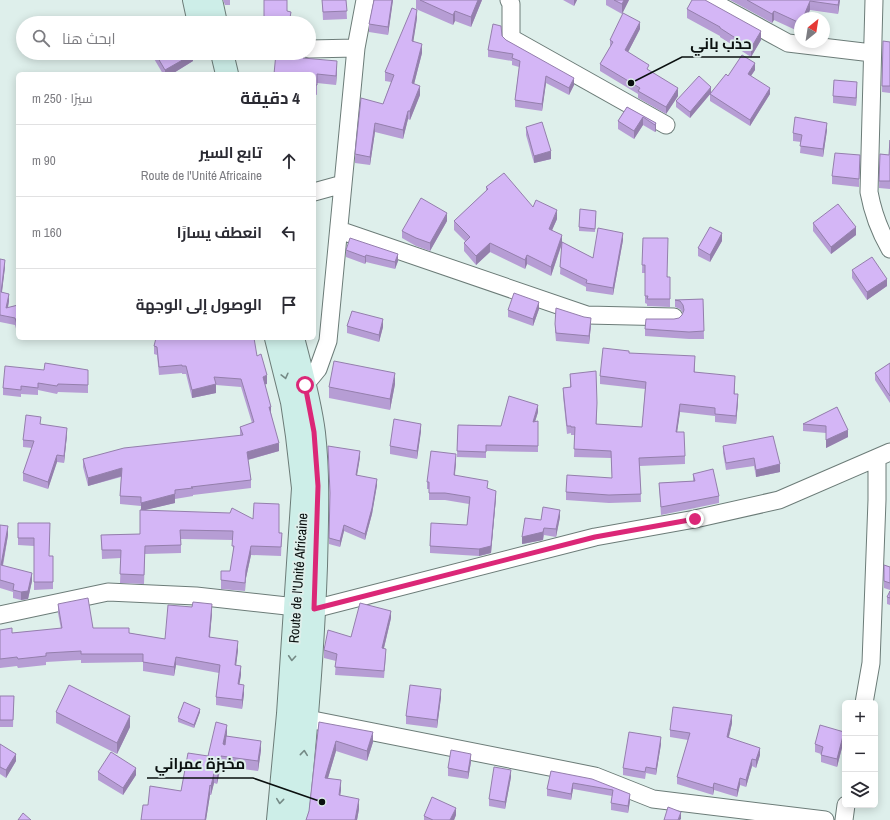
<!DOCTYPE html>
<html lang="ar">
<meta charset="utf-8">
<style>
:root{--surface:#fff;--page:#f2f2f3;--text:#2b2b33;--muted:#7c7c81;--line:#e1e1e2}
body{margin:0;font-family:"Archivo Narrow",Cairo,sans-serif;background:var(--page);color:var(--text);direction:rtl}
.controls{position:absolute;right:12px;bottom:12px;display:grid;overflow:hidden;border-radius:6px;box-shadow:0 2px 10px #0003}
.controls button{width:36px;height:36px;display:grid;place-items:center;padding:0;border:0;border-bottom:1px solid var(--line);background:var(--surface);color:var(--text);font:20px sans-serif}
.compass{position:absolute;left:794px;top:12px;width:36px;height:36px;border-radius:50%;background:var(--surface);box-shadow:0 2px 10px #0003;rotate:30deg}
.stop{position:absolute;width:12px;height:12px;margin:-9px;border:3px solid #db2777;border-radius:50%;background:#fff}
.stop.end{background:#db2777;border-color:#fff;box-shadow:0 1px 4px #0008}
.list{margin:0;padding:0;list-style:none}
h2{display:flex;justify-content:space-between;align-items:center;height:52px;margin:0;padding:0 16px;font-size:17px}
h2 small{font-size:13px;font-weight:400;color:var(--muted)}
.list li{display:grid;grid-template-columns:26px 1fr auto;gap:12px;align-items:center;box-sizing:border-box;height:72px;padding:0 16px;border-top:1px solid var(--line)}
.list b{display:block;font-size:15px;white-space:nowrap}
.list p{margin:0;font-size:13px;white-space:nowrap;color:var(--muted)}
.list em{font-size:13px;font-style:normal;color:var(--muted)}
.icon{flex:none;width:22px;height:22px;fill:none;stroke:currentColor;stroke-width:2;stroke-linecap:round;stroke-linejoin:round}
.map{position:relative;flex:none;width:890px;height:820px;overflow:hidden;direction:ltr}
.search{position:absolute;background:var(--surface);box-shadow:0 2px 10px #0003;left:16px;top:16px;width:300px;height:44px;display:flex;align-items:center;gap:10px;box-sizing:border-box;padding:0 14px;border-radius:22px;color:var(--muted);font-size:15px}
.panel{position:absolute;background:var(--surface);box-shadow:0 2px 10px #0003;left:16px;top:72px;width:300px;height:268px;border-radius:6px;direction:rtl}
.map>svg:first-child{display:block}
</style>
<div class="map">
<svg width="890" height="820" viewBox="0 0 890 820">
<rect width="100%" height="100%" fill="#deefeb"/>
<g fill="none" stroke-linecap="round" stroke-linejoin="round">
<!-- street casing -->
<g stroke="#6c7c78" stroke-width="19">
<path id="street" d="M 509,0 L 511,4 L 511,38 L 666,125
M 709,0 L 788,43 L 872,53
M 874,0 L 869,192 C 873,214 879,230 890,249
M 309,49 L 356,48
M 314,192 L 343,184
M 339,230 L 587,315 L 674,317
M 299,392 L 318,369 L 328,341 L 356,48 L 365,0
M 0,615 L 108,592 L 196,596 L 314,609 L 595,537 L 695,519 L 779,500 L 890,452
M 864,703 L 871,663 L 877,500 L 877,458
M 308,719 L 595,776 L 653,799 L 825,820
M 844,820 L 846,805"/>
</g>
<!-- secondary casing -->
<g stroke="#6c7c78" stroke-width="24">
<path id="secondary" d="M 194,0 L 199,23
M 211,0 L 216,23
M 222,53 L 227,74
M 276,338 L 292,402 L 297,436 L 303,488 L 288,714 L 278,820
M 293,338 C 301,369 310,401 314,433 C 319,477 317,521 316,566 C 313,651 306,735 297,820"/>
</g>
<!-- street -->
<use href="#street" stroke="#fff" stroke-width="17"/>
<!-- secondary -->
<use href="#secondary" stroke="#cdeee8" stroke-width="22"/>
</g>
<!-- wall -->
<path fill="#b69dd4" d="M 223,0 L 230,0 L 230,5 L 225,5 Z
M 322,0 L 346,0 L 347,19 L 323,20 Z
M 393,0 L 388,35 L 369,32 L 369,24 Z
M 416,0 L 482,0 L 471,27 L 455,21 L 453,25 L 416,9 Z
M 563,0 L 577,0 L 574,6 Z
M 606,0 L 629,0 L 622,14 L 606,5 Z
M 730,0 L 840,0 L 838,14 L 810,10 L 800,18 L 800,32 L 774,20 L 772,23 Z
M 687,9 L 761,40 L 751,57 L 720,37 L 720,36 L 687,18 Z
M 417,18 L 413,42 L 422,53 L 414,84 L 420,95 L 410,120 L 408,119 L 403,139 L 375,132 L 370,165 L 355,163 L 355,154 L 383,104 L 391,82 L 385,81 L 385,72 Z
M 640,29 L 628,52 L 678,96 L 666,114 L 638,98 L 638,94 L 600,71 L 600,64 L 610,47 L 610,40 Z
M 502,36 L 506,40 L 574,85 L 569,95 L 546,83 L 542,111 L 515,107 L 515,100 L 519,67 L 512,65 L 512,61 L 488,57 L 488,50 Z
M 883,41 L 890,42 L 890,93 L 882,92 Z
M 153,53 L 193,53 L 193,61 L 172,74 L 163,74 L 153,57 Z
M 304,53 L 304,58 L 337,71 L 336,85 L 317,83 L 317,95 L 314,94 L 314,74 L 274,74 Z
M 755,70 L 751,76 L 770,94 L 750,126 L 710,101 L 710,94 L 728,76 Z
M 857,90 L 856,106 L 833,103 L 833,96 Z
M 711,93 L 690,118 L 676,107 L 676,101 Z
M 627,107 L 656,123 L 656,131 L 655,132 L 643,125 L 634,139 L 618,129 L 618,121 Z
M 526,127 L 551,159 L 534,163 L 526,135 Z
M 827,130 L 823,157 L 800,153 L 801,142 L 793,141 L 793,133 Z
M 890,140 L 890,189 L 879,188 L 880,154 L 889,155 Z
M 860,155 L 859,187 L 832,184 L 832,176 Z
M 486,187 L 533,207 L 557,219 L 552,230 L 562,242 L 593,258 L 623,240 L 613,295 L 586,291 L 586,287 L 560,274 L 562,244 L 551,276 L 527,264 L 525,269 L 490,252 L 476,265 L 464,251 L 464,243 L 465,241 L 454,230 L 454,221 L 486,191 Z
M 596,215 L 595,232 L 579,231 L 579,227 Z
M 447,221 L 430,251 L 416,246 L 402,238 L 402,231 Z
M 813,223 L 856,235 L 831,254 L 813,231 Z
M 643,238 L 668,277 L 670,277 L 670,307 L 647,306 L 647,304 L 645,303 L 645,273 L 642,273 Z
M 722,241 L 710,262 L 698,256 L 698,248 Z
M 346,250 L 398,261 L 395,269 L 366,262 L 365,264 L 346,257 Z
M 0,259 L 5,267 L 2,292 L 9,301 L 8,308 L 18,305 L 18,336 L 15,325 L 0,322 Z
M 852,270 L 887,286 L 867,300 L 852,278 Z
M 703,299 L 704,339 L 689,339 L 645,336 L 645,329 L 679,318 L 682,315 L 683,313 L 680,309 L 675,307 L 675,300 Z
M 539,309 L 533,326 L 508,317 L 508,310 Z
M 584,317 L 591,325 L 589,344 L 556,341 L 555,331 L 555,324 Z
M 347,326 L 383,327 L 379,342 L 347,333 Z
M 154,346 L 257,356 L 267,384 L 265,384 L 279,451 L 248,460 L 251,480 L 251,488 L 193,495 L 193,496 L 175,499 L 175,503 L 144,510 L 282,533 L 281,556 L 251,555 L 246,578 L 245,591 L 221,589 L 221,571 L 230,571 L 233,554 L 233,540 L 181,539 L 181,553 L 145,554 L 144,584 L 120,583 L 121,558 L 102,559 L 101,535 L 140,534 L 141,506 L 120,504 L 120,496 L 121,477 L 88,486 L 83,467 L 83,459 L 240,436 L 240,427 L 252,423 L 241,387 L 216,385 L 216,393 L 192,398 L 186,374 L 182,374 L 182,373 L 159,375 L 157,355 L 154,354 Z
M 629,353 L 695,364 L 695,372 L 735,383 L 735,394 L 738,402 L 736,424 L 715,422 L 715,416 L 680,412 L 677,432 L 685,456 L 685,464 L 640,466 L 641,502 L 609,503 L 566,500 L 566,492 L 612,478 L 611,458 L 574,457 L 575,435 L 571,435 L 571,433 L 567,434 L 563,396 L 563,388 L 570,387 L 570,374 L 597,411 L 596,424 L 642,427 L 645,389 L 600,384 L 600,376 Z
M 890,363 L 890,403 L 875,380 L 875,373 Z
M 44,370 L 88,370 L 88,393 L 58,392 L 57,394 L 38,390 L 38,395 L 21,394 L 21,397 L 3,395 L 3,388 Z
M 395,384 L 390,410 L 329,398 L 329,387 Z
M 837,407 L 848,437 L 826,448 L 826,433 L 803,431 L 803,424 Z
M 538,412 L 535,422 L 538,421 L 538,452 L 486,451 L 486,458 L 457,457 L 458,425 L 501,426 Z
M 41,424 L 67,435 L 64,463 L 57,462 L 48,489 L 23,481 L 23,473 L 32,448 L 23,447 L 23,440 Z
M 421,431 L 417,459 L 390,454 L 390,446 Z
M 773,436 L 780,472 L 756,477 L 754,466 L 726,470 L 723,453 L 723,446 Z
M 360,457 L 357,475 L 377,485 L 372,514 L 365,540 L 344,531 L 340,547 L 329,544 L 330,497 Z
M 456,462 L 455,475 L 488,489 L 496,498 L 491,553 L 479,556 L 430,553 L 430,546 L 467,525 L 469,504 L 445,500 L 429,500 L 429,489 L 427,489 L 427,482 Z
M 693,474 L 719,496 L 719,503 L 661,515 L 659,483 L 693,481 Z
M 560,517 L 556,537 L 544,535 L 543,540 L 522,544 L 541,520 Z
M 18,523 L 50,523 L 49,556 L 53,556 L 53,589 L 34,590 L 34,546 L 18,545 Z
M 0,525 L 8,535 L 3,566 L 32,581 L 28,599 L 21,600 L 13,598 L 13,592 L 0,588 Z
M 884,565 L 890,567 L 890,590 L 884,588 Z
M 890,591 L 890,605 L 887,604 L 887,597 Z
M 58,604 L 93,628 L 129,633 L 165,639 L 212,613 L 210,637 L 238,650 L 236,665 L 241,675 L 239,684 L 244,694 L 242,709 L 216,705 L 216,697 L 219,673 L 176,665 L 174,676 L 143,671 L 143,662 L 81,663 L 81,660 L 46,662 L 46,665 L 18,668 L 17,666 L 0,668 L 0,630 L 12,633 L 61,629 L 58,613 Z
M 391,618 L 384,648 L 386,656 L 384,678 L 335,675 L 336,661 L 324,658 L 324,650 Z
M 0,696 L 14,696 L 13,727 L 0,727 Z
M 441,697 L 437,728 L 406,724 L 406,716 Z
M 56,712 L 130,727 L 117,754 L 56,723 Z
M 200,712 L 194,728 L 178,722 L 178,718 Z
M 319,722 L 373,742 L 367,761 L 336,751 L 328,778 L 341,790 L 340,795 L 359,809 L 357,820 L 306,820 L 309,811 Z
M 732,723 L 729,737 L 760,755 L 756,768 L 752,766 L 746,787 L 740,785 L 737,797 L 714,790 L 713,795 L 677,784 L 677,777 L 688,740 L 670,737 L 670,730 Z
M 227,734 L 227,736 L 261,750 L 258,771 L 221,766 L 217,784 L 214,783 L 211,795 L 210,795 L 206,820 L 141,820 L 148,805 L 181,791 L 208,756 Z
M 844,740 L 837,767 L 821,762 L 821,754 L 815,752 L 815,744 Z
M 0,744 L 16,761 L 6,778 L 0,774 Z
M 661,744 L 656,775 L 646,773 L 645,779 L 623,775 L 623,768 Z
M 471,762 L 468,779 L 448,776 L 448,768 Z
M 551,771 L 630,794 L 630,801 L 628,813 L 611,810 L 611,803 L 612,796 L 573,789 L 571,800 L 547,796 L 547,789 Z
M 98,772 L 136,775 L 123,795 L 98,780 Z
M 511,777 L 505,809 L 489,806 L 489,799 Z
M 456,815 L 454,820 L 424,820 L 424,816 Z"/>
<!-- shaded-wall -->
<path fill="#947fac" d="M 392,0 L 393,0 L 388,35 L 388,27 Z
M 478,0 L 482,0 L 471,27 L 471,17 Z
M 574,0 L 577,0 L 574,6 Z
M 624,0 L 629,0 L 622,14 L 622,4 Z
M 839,0 L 840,0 L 838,14 L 838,5 Z
M 810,1 L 810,10 L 807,18 L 803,18 Z
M 417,10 L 417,18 L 412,50 L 412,41 Z
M 455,11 L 455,21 L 453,25 L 453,15 Z
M 774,11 L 774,20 L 772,23 L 772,14 Z
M 291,12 L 291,23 L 289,23 Z
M 640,22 L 640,29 L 625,58 L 625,50 Z
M 761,31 L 761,40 L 751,57 L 751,48 Z
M 422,44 L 422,53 L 412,92 L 412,83 Z
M 193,54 L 193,61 L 172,74 L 165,74 L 165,70 Z
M 337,61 L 337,71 L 336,85 L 336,76 Z
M 755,63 L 755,70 L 748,80 L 748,74 Z
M 546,76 L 546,83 L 542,111 L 542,104 Z
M 574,78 L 574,85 L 569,95 L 569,88 Z
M 857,82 L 857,90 L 856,106 L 856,98 Z
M 420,86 L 420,95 L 410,120 L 410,111 Z
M 711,87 L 711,93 L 690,118 L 690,112 Z
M 678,88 L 678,96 L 666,114 L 666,107 Z
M 770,88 L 770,94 L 750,126 L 750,120 Z
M 408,111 L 408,119 L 403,139 L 403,130 Z
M 643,117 L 643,125 L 634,139 L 634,131 Z
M 375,123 L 375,132 L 370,165 L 370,157 Z
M 656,123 L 656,131 L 655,132 L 655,125 Z
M 827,123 L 827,130 L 823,157 L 823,149 Z
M 551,151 L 551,159 L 534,163 L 534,156 Z
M 557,210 L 557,219 L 549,237 L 549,229 Z
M 447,213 L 447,221 L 430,251 L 430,243 Z
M 856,227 L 856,235 L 831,254 L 831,247 Z
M 623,233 L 623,240 L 613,295 L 613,288 Z
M 722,233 L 722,241 L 710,262 L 710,255 Z
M 562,235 L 562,243 L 551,276 L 551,267 Z
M 490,243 L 490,252 L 476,265 L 476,256 Z
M 398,254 L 398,261 L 395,269 L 395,262 Z
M 366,255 L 366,262 L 365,264 L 365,257 Z
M 527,255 L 527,264 L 525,269 L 525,260 Z
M 5,260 L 5,267 L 1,299 L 1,292 Z
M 887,279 L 887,286 L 867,300 L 867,292 Z
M 9,294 L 9,301 L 6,316 L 6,308 Z
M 539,302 L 539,309 L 533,326 L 533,319 Z
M 591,318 L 591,325 L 589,344 L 589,336 Z
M 383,319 L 383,327 L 379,342 L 379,335 Z
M 395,373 L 395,384 L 390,410 L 390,399 Z
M 267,375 L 267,384 L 263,385 L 263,377 Z
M 216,384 L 216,393 L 192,398 L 192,390 Z
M 738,394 L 738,402 L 736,424 L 736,416 Z
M 597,403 L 597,411 L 596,431 L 596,424 Z
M 680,404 L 680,412 L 676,440 L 676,432 Z
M 538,405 L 538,412 L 533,428 L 533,422 Z
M 269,407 L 271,407 L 271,415 L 269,415 Z
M 421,424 L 421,431 L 417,459 L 417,451 Z
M 67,428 L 67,435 L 64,463 L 64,456 Z
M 848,430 L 848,437 L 826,448 L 826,440 Z
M 279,443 L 279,451 L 247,460 L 247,452 Z
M 360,451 L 360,457 L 356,481 L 356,475 Z
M 456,454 L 456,462 L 454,482 L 454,475 Z
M 57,455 L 57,462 L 48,489 L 48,482 Z
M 780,464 L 780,472 L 756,477 L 756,470 Z
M 122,468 L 122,476 L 88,486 L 88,478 Z
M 377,479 L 377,485 L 372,514 L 365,540 L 365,534 Z
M 496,491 L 496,498 L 491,553 L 479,556 L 479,549 Z
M 175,494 L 175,503 L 141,511 L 141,503 Z
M 560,510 L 560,517 L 556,537 L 556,529 Z
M 344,525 L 344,531 L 340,547 L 340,541 Z
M 8,526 L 8,535 L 1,574 L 1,565 Z
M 544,528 L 543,540 L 522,544 L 522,537 Z
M 251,546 L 251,555 L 246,578 L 245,591 L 246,570 Z
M 32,573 L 32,581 L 28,599 L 21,600 L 21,592 Z
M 212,604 L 212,613 L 209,645 L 209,637 Z
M 391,611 L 391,618 L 382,656 L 382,648 Z
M 238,641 L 238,650 L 235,674 L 235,665 Z
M 176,657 L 176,665 L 174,676 L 174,667 Z
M 241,666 L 241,675 L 238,693 L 238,684 Z
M 244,685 L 244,694 L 242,709 L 242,700 Z
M 441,689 L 441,697 L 437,728 L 437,720 Z
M 200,709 L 200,712 L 194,728 L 194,725 Z
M 732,715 L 732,723 L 727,744 L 727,737 Z
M 130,716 L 130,727 L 117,754 L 117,743 Z
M 227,725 L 227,734 L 223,754 L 223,744 Z
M 373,732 L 373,742 L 367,761 L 367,751 Z
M 844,732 L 844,740 L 837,767 L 837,759 Z
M 661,737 L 661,744 L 656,775 L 656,769 Z
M 261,741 L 261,750 L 258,771 L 258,761 Z
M 336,741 L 336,751 L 325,788 L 325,778 Z
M 760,748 L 760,755 L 756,768 L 756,760 Z
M 16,754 L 16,761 L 6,778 L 6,770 Z
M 471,754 L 471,762 L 468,779 L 468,772 Z
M 221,756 L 221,766 L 217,784 L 217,774 Z
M 752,759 L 752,766 L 746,787 L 746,780 Z
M 136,768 L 136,775 L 123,795 L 123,788 Z
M 511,770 L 511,777 L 505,809 L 505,802 Z
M 214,773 L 214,783 L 211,795 L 211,786 Z
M 740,778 L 740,785 L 737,797 L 737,790 Z
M 341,780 L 341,790 L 339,805 L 339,795 Z
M 573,783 L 573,789 L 571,800 L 571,794 Z
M 714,783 L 714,790 L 713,795 L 713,788 Z
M 210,785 L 210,795 L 206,820 L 205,820 Z
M 630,794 L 630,801 L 628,813 L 628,806 Z
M 359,799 L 359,809 L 357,820 L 355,820 Z
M 456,808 L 456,815 L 454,820 L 450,820 Z
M 681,812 L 681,819 L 680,820 L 678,820 Z"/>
<!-- building -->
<path fill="#d4b6f6" stroke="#947fac" d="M 264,0 L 287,0 L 287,11 L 291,12 L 289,23 L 264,23 Z
M 322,0 L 346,0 L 347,11 L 323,12 Z
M 374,0 L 392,0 L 388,27 L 369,24 Z
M 420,0 L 478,0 L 471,17 L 455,11 L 453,15 Z
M 614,0 L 624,0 L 622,4 Z
M 692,0 L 705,0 L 761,31 L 751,48 L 720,28 L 720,27 L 687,9 Z
M 747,0 L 839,0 L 838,5 L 810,1 L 803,18 L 800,18 L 800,23 L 774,11 L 772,14 Z
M 412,8 L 417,10 L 412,41 L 422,44 L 412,83 L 420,86 L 410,111 L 408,111 L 403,130 L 375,123 L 370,157 L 355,154 L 361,98 L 383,104 L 394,75 L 385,72 Z
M 623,13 L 640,22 L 625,50 L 649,65 L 647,69 L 678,88 L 666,107 L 638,91 L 640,88 L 600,64 L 613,42 L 610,40 Z
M 493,24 L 501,26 L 502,36 L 506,40 L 574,78 L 569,88 L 546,76 L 542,104 L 515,100 L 520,61 L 512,58 L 513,54 L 488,50 Z
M 883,41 L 890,42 L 890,86 L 882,86 Z
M 155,53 L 193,53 L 193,54 L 165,70 Z
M 276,53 L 304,53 L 303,58 L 337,61 L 336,76 L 317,74 L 317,85 L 314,85 L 314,74 L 274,74 Z
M 742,55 L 755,63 L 748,74 L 770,88 L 750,120 L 710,94 L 726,74 L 728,76 Z
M 699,76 L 711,87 L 690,112 L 676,101 Z
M 834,80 L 857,82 L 856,98 L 833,96 Z
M 627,107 L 656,123 L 655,125 L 643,117 L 634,131 L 618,121 Z
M 795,117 L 827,123 L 823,149 L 800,146 L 802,135 L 793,133 Z
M 542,122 L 551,151 L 534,156 L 526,127 Z
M 890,140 L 890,181 L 879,181 L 880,154 L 889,155 Z
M 835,153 L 860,155 L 859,179 L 832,176 Z
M 504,173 L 533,207 L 536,200 L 557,210 L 549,229 L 562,235 L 551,267 L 527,255 L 525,260 L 490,243 L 476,256 L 464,243 L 470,237 L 454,221 L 488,189 L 486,187 Z
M 421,198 L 447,213 L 430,243 L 416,238 L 402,231 Z
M 838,204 L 856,227 L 831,247 L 813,223 Z
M 580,209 L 596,211 L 595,229 L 579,227 Z
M 710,227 L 722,233 L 710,255 L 698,248 Z
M 598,228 L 623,233 L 613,288 L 586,283 L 587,280 L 560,267 L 562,242 L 593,258 Z
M 350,238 L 398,254 L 395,262 L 366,255 L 365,257 L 346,250 Z
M 643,238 L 668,238 L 667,277 L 670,277 L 670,299 L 647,299 L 648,296 L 645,296 L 645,265 L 642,265 Z
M 872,257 L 887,279 L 867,292 L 852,270 Z
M 0,259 L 5,260 L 1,292 L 9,294 L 6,308 L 18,305 L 18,328 L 15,318 L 0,315 Z
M 514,293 L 539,302 L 533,319 L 508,310 Z
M 703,299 L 704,331 L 689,332 L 645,329 L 646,319 L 674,319 L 679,318 L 682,315 L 684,310 L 683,305 L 680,301 L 675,300 Z
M 556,308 L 584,317 L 591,318 L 589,336 L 556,333 L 555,324 Z
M 352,311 L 383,319 L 379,335 L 347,326 Z
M 156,338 L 254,338 L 257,356 L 261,354 L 267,375 L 263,377 L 271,407 L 269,407 L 279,443 L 247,452 L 251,480 L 191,487 L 193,488 L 175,490 L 175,494 L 141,503 L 141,497 L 120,496 L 122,468 L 88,478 L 83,459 L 124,448 L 243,435 L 240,427 L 254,422 L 241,379 L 214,377 L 216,384 L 192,390 L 186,366 L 182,366 L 182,365 L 159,367 L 157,347 L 154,346 Z
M 603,348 L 629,351 L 629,353 L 695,356 L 694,372 L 735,376 L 734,394 L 738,394 L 736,416 L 715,414 L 715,408 L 680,404 L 676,432 L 684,432 L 685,456 L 639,458 L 641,494 L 609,495 L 566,492 L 567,475 L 612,478 L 611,451 L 574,449 L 575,427 L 571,427 L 571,426 L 567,426 L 563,388 L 571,387 L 570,374 L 596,371 L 597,403 L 596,424 L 642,427 L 646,382 L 600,376 Z
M 334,361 L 395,373 L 390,399 L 329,387 Z
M 45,363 L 88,370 L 88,385 L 58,384 L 57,386 L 38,383 L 38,388 L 21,386 L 21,390 L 3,388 L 5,366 L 44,370 Z
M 890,363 L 890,396 L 875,373 Z
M 509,396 L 538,405 L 533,422 L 538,421 L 538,446 L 486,445 L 486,452 L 457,451 L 458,425 L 501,426 Z
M 837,407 L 848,430 L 826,440 L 826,426 L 803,424 Z
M 26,415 L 41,417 L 40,424 L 67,428 L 64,456 L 57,455 L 48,482 L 23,473 L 34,441 L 23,440 Z
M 394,419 L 421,424 L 417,451 L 390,446 Z
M 773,436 L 780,464 L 756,470 L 754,458 L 726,463 L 723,446 Z
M 328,446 L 360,451 L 356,475 L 377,479 L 372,508 L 365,534 L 344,525 L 340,541 L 329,538 L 330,493 Z
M 431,451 L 456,454 L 454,475 L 488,481 L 487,488 L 496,491 L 491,546 L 479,549 L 430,546 L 431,523 L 467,525 L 470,497 L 445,493 L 429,493 L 429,482 L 427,482 Z
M 713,469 L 719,496 L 661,507 L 659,483 L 695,481 L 693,474 Z
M 254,503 L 279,504 L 279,533 L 282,533 L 281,547 L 251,546 L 246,570 L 245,583 L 221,580 L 221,571 L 230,571 L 234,546 L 232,546 L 233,531 L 180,530 L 181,545 L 145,546 L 144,575 L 120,574 L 121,550 L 102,550 L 101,535 L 140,534 L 140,510 L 230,513 L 232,508 L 253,519 Z
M 543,507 L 560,510 L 556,529 L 544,528 L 543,532 L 522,537 L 525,518 L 541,520 Z
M 18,523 L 50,523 L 49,556 L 53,556 L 53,582 L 34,582 L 34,538 L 18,538 Z
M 0,525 L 8,526 L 1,565 L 32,573 L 28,591 L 21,592 L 13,590 L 14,584 L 0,580 Z
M 884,565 L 890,567 L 890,583 L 884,581 Z
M 890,591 L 890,598 L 887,597 Z
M 88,598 L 93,628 L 129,628 L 129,633 L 165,639 L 168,605 L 192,607 L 193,602 L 212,604 L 209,637 L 238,641 L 235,665 L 241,666 L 238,684 L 244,685 L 242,700 L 216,697 L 220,665 L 176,657 L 174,667 L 143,662 L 143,654 L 81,654 L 81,651 L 46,653 L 46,656 L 18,659 L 17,657 L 0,659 L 0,630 L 12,628 L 12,633 L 62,628 L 58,604 Z
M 360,603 L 391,611 L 382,648 L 386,649 L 384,671 L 335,667 L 337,654 L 324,650 L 328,630 L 351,637 Z
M 69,685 L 130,716 L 117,743 L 56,712 Z
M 410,685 L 441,689 L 437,720 L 406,716 Z
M 0,696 L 14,696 L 13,720 L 0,720 Z
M 184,702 L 200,709 L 194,725 L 178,718 Z
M 673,707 L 732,715 L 727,737 L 760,748 L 756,760 L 752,759 L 746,780 L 740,778 L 737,790 L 714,783 L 713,788 L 677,777 L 690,733 L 670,730 Z
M 216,722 L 227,725 L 223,744 L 225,745 L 226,736 L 261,741 L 258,761 L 221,756 L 217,774 L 214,773 L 211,786 L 210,785 L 205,820 L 141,820 L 143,805 L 148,805 L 150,786 L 181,791 L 188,753 L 208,756 Z
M 319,722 L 373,732 L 367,751 L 336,741 L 325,778 L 341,780 L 339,795 L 359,799 L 355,820 L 306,820 L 309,811 Z
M 820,725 L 844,732 L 837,759 L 821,755 L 823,747 L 815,744 Z
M 629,732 L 661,737 L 656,769 L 646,767 L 645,772 L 623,768 Z
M 0,744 L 16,754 L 6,770 L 0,767 Z
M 451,750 L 471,754 L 468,772 L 448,768 Z
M 111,752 L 136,768 L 123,788 L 98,772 Z
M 494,767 L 511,770 L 505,802 L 489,799 Z
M 551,771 L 592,779 L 630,794 L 628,806 L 611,803 L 613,790 L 573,783 L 571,794 L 547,789 Z
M 432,797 L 456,808 L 450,820 L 433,820 L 424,816 Z
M 668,807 L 681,812 L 678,820 L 664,820 Z
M 23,813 L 31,820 L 18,820 Z"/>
<!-- one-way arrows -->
<defs><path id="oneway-chevron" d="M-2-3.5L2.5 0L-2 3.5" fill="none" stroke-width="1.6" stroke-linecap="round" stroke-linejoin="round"/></defs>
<g stroke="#758a86">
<use href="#oneway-chevron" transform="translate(285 376) rotate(76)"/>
<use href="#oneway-chevron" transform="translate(292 658) rotate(94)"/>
<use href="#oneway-chevron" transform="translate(304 753) rotate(-84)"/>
<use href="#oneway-chevron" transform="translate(280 801) rotate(96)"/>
</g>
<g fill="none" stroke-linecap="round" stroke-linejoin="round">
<!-- route -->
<path stroke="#db2777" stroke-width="5" d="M 305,385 L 314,432 L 318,486 L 314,609 L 595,537 L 695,519"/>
</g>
<g text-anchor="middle" stroke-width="4" stroke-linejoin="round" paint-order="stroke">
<!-- street labels -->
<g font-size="14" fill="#0a100f" stroke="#deefeb">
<text transform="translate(298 578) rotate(-86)" y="5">Route de l'Unité Africaine</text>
</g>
</g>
<!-- callouts -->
<path fill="none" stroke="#0a100f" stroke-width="1.5" d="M631 83L682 57H760M322 802L253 778H147"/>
<g fill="#0a100f" stroke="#deefeb" stroke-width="1.5">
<circle cx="631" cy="83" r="4"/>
<circle cx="322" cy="802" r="4"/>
</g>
<g font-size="15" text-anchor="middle" font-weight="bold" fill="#0a100f" stroke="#deefeb" stroke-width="4" stroke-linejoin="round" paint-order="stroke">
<text x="721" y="49">حذب باني</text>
<text x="200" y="769">مخبزة عمراني</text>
</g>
</svg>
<div class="controls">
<button>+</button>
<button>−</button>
<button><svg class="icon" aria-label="layers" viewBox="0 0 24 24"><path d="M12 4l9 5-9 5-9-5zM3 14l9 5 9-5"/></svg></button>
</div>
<svg class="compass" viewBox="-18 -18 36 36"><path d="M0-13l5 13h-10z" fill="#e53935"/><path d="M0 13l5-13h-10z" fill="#7c7c81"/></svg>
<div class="stop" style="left:305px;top:385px"></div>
<div class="stop end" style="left:695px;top:519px"></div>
<div class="search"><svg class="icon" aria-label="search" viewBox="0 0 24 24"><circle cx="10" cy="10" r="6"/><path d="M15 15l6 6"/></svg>ابحث هنا</div>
<section class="panel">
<h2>4 دقيقة<small>سيرًا · 250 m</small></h2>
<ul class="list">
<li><svg class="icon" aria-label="ahead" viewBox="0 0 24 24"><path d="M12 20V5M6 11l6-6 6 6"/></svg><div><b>تابع السير</b><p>Route de l'Unité Africaine</p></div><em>90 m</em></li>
<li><svg class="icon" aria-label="left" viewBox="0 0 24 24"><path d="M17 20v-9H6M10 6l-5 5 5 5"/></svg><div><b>انعطف يسارًا</b></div><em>160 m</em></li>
<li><svg class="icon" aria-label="arrive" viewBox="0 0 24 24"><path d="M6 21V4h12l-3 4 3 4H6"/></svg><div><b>الوصول إلى الوجهة</b></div></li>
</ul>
</section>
</div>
